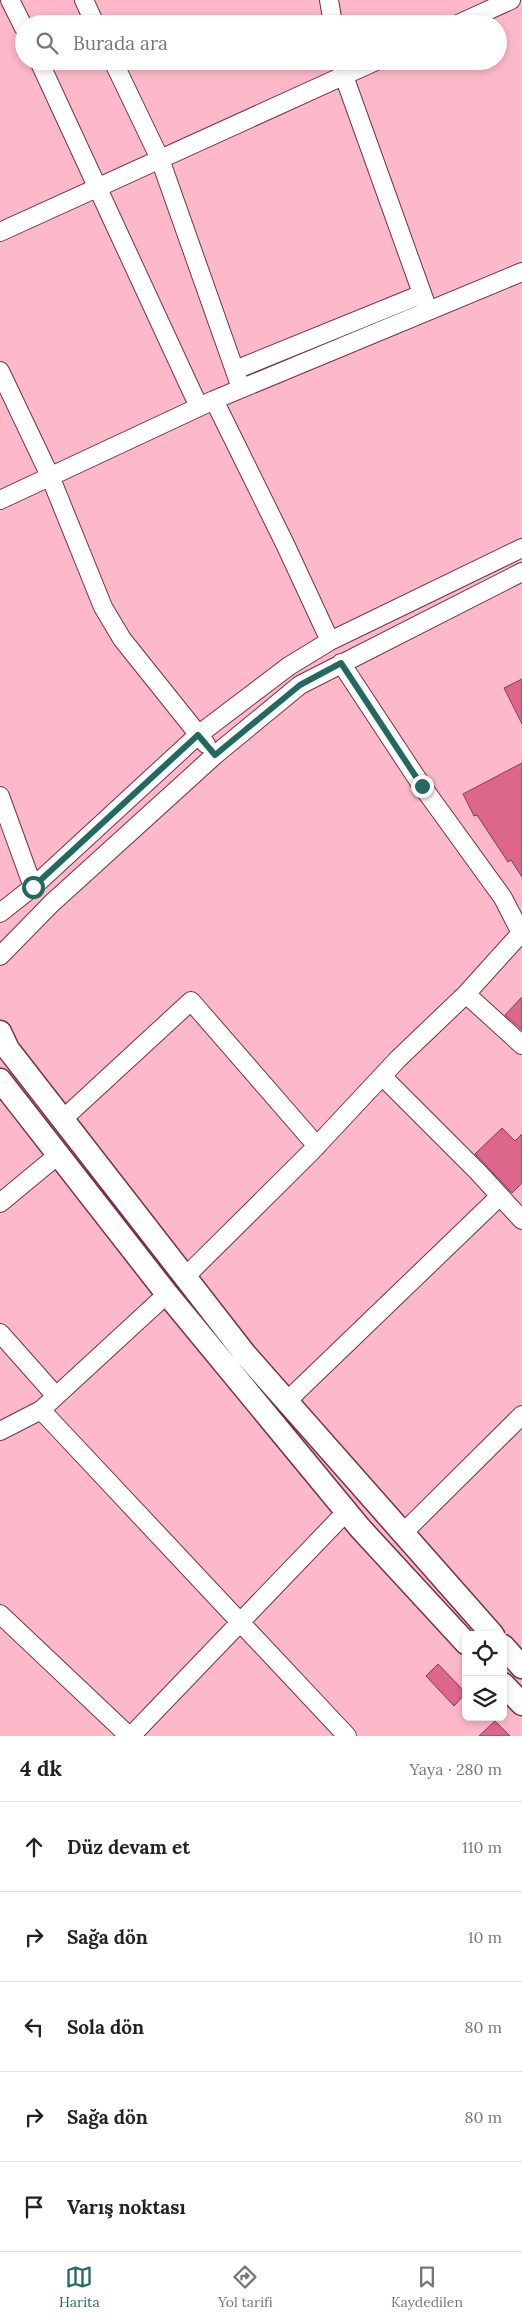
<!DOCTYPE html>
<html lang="tr">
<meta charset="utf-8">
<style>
:root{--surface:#fff;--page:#f6f6f6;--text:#222;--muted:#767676;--line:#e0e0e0;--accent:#226a61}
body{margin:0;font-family:Lora,serif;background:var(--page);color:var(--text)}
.controls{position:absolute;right:15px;bottom:15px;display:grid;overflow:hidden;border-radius:8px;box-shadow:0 2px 8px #0003}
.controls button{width:45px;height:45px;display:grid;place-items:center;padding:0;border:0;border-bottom:1px solid var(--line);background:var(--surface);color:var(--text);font:25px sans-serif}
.stop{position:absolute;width:15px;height:15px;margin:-11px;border:4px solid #226a61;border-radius:50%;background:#fff}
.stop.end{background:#226a61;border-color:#fff;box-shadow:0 1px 5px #0008}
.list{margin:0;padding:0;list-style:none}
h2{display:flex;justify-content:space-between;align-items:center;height:65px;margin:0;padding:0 20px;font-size:21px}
h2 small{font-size:16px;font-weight:400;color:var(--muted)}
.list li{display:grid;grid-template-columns:32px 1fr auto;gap:15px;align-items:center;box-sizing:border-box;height:90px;padding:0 20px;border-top:1px solid var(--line)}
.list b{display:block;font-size:19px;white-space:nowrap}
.list em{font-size:16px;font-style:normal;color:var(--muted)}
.icon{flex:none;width:28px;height:28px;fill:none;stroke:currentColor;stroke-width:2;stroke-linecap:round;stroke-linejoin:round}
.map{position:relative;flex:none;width:522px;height:1736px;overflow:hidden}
.search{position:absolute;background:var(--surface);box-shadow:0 2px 8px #0003;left:15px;right:15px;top:15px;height:55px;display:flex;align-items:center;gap:12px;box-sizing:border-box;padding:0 18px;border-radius:28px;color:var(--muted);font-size:19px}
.sheet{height:515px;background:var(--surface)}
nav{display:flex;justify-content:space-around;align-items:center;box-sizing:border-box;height:70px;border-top:1px solid var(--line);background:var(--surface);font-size:14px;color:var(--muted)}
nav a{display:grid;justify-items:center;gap:2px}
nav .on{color:var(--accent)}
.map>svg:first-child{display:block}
</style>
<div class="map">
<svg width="522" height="1736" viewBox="0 0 522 1736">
<rect width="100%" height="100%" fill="#fdb9c9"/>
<!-- building -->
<path fill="#dc678b" stroke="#843c52" d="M 522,679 L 522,724 L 504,688 Z
M 522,763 L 522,877 L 511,860 L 508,862 L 477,815 L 474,816 L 463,794 Z
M 522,997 L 522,1030 L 505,1015 Z
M 502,1128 L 515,1141 L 522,1134 L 522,1183 L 512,1193 L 475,1154 Z
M 438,1664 L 466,1693 L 454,1706 L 426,1676 Z
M 495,1721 L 510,1736 L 479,1736 Z"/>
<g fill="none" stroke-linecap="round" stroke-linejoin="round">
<!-- minor casing -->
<g stroke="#773047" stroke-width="20">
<path id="minor" d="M 10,0 L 24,28
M 84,0 L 95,24
M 329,0 L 333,24
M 458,24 L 511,0
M 39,61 L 199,407
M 113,61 L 160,159 L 241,388
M 341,61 L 344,76 L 428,310
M 0,232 L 376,61
M 235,370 L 422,294
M 0,371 L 50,476 L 103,607 L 122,639 L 206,744
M 214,400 L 285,544 L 330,641
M 0,500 L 214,400 L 522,272
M 341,663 L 422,786 L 503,898 L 521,933
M 0,796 L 33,887
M 0,913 L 33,887 L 198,735 L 289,666 L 330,641 L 522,548
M 0,956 L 52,903 L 215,755 L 300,685 L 522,572
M 466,994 L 522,1045
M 382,1076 L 478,1172 L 522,1220
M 63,1119 L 191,1001 L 317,1146
M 0,1203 L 58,1155
M 186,1276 L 311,1152 L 398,1059 L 466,994 L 522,932
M 0,1333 L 56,1396
M 287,1401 L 500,1196
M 41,1410 L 347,1736
M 0,1431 L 41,1410 L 167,1294
M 403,1533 L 522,1415
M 0,1614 L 129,1736
M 131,1736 L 346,1512"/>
</g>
<!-- major casing -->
<g stroke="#773047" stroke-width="25">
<path id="major" d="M 0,1032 L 8,1049 L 245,1354 L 493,1635
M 0,1080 L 167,1294 L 360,1528 L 466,1643
M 503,1646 L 522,1667
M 503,1684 L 522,1704"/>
</g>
<!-- minor -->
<use href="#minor" stroke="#fff" stroke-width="18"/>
<!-- major -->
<use href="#major" stroke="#fff" stroke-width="22"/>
</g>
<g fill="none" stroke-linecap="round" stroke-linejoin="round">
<!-- route -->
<path stroke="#226a61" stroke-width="6" d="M 33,887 L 198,735 L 215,755 L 300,685 L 341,663 L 422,786"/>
</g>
</svg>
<div class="controls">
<button><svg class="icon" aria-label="locate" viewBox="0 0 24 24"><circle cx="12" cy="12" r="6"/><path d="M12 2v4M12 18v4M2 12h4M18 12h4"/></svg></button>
<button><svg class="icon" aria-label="layers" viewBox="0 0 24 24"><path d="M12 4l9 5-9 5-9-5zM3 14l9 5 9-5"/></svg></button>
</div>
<div class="stop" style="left:33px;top:887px"></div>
<div class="stop end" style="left:422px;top:786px"></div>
<div class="search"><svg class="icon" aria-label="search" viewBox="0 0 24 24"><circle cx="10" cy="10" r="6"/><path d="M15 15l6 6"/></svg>Burada ara</div>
</div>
<section class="sheet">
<h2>4 dk<small>Yaya · 280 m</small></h2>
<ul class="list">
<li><svg class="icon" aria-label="ahead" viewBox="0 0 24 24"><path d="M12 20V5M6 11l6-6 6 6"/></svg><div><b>Düz devam et</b></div><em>110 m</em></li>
<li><svg class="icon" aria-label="right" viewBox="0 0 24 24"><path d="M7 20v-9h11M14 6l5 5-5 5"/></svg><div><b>Sağa dön</b></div><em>10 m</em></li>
<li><svg class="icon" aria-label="left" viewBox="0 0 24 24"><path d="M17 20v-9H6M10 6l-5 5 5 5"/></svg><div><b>Sola dön</b></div><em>80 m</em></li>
<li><svg class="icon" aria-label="right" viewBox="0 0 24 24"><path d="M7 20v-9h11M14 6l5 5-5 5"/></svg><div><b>Sağa dön</b></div><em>80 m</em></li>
<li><svg class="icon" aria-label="arrive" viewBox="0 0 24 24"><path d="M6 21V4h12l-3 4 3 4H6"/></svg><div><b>Varış noktası</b></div></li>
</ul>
</section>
<nav>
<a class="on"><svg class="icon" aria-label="map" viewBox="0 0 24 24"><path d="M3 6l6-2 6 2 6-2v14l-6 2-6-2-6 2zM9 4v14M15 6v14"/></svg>Harita</a>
<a><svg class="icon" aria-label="directions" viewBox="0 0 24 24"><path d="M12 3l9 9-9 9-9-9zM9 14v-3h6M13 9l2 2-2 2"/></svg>Yol tarifi</a>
<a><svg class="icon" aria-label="saved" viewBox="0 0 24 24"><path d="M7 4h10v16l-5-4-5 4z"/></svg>Kaydedilen</a>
</nav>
